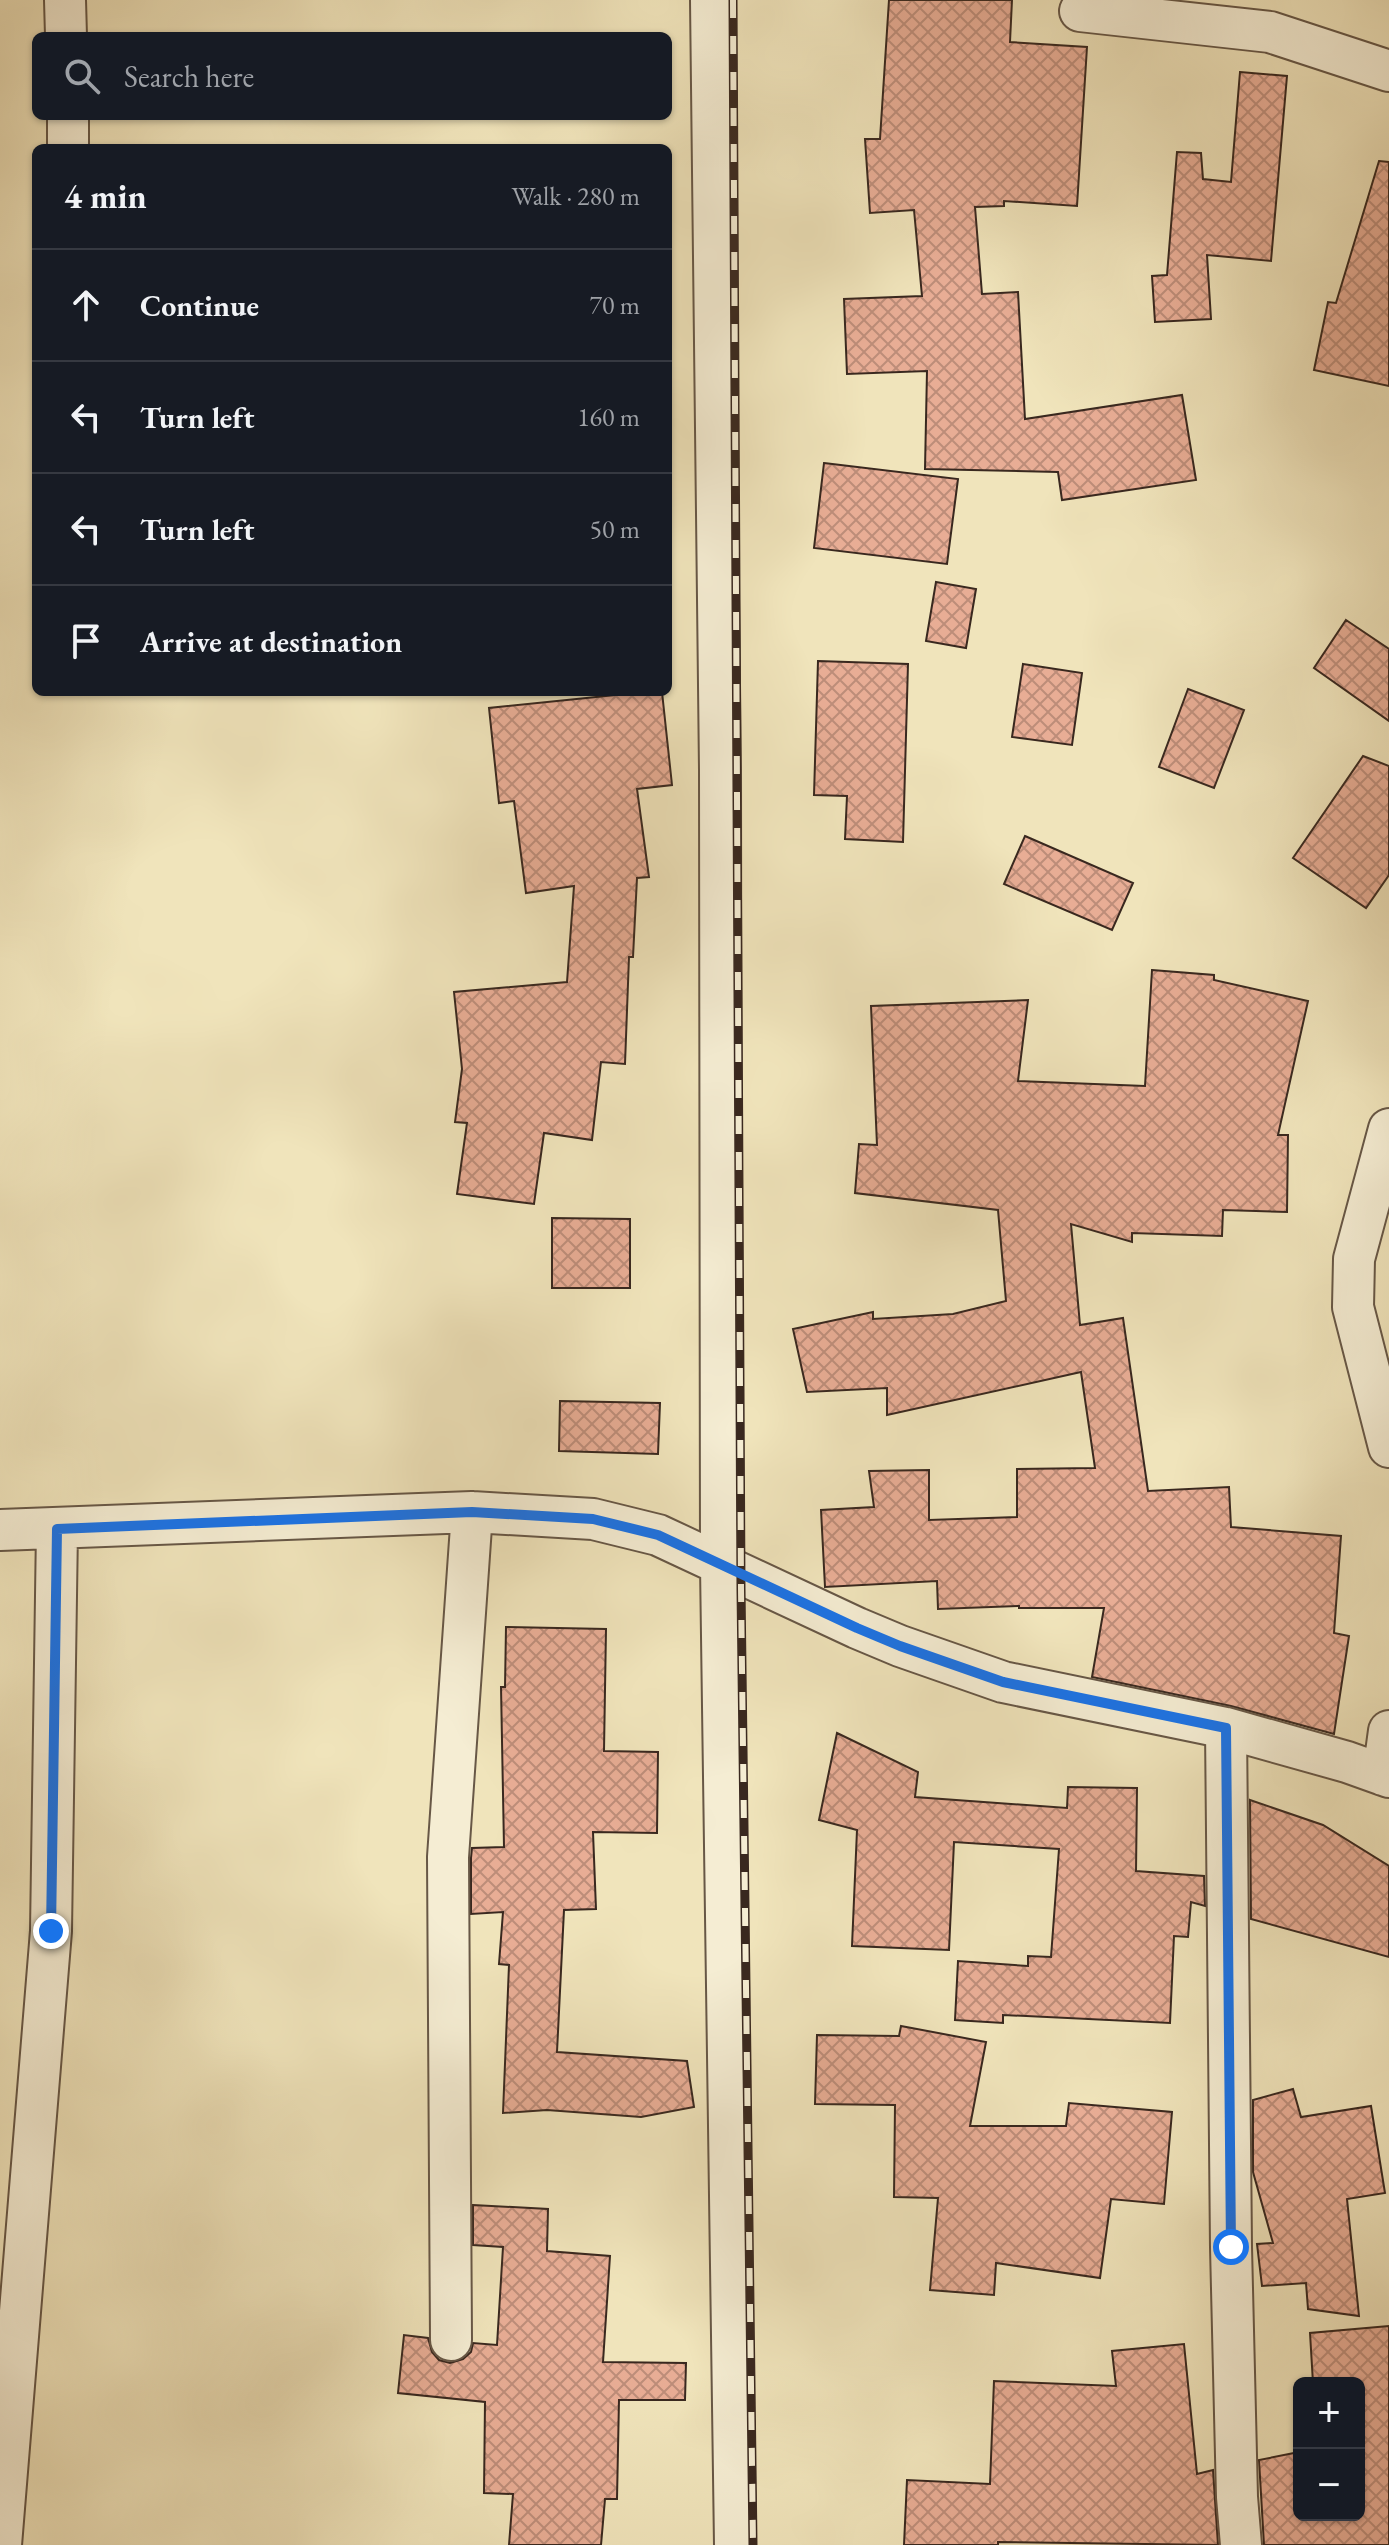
<!DOCTYPE html>
<meta charset="utf-8">
<style>
:root{--surface:#171b24;--page:#242831;--text:#f1f3f6;--muted:#9ea1a6;--line:#363941}
body{margin:0;font-family:"EB Garamond",serif;background:var(--page);color:var(--text)}
.controls{position:absolute;right:24px;bottom:24px;display:grid;overflow:hidden;border-radius:12px;box-shadow:0 2px 6px #0004}
.controls button{width:72px;height:72px;display:grid;place-items:center;padding:0;border:0;border-bottom:2px solid var(--line);background:var(--surface);color:var(--text);font:40px sans-serif}
.stop{position:absolute;width:24px;height:24px;margin:-18px;border:6px solid #1a73e8;border-radius:50%;background:#fff}
.stop.end{background:#1a73e8;border-color:#fff;box-shadow:0 2px 8px #0008}
.list{margin:0;padding:0;list-style:none}
h2{display:flex;justify-content:space-between;align-items:center;height:104px;margin:0;padding:0 32px;font-size:34px}
h2 small{font-size:26px;font-weight:400;color:var(--muted)}
.list li{display:grid;grid-template-columns:52px 1fr auto;gap:24px;align-items:center;box-sizing:border-box;height:112px;padding:0 32px;border-top:2px solid var(--line)}
.list b{display:block;font-size:30px;white-space:nowrap}
.list em{font-size:26px;font-style:normal;color:var(--muted)}
.icon{flex:none;width:44px;height:44px;fill:none;stroke:currentColor;stroke-width:2;stroke-linecap:round;stroke-linejoin:round}
.map{position:relative;flex:none;width:1389px;height:2545px;overflow:hidden}
.search{position:absolute;background:var(--surface);box-shadow:0 2px 6px #0004;left:32px;top:32px;width:640px;height:88px;display:flex;align-items:center;gap:20px;box-sizing:border-box;padding:0 28px;border-radius:12px;color:var(--muted);font-size:30px}
.panel{position:absolute;background:var(--surface);box-shadow:0 2px 6px #0004;left:32px;top:144px;width:640px;height:552px;border-radius:12px}
.map>svg:first-child{display:block}
</style>
<div class="map">
<svg width="1389" height="2545" viewBox="0 0 1389 2545">
<defs>
<pattern id="building-cross-hatch" width="8" height="8" patternUnits="userSpaceOnUse" patternTransform="scale(2)"><rect width="8" height="8" fill="#e8ad95"/><path d="M0 0l8 8M0 8l8-8" fill="none" stroke="#bd8d79"/></pattern>
</defs>
<rect width="100%" height="100%" fill="#f0e4bb"/>
<filter id="stains"><feTurbulence type="fractalNoise" baseFrequency=".0025" numOctaves="4"/><feColorMatrix values="0 0 0 0 .2 0 0 0 0 .09 0 0 0 0 .02 0 0 0 .5 -.17"/></filter>
<radialGradient id="worn" r=".72"><stop offset=".6" stop-color="#630" stop-opacity="0"/><stop offset="1" stop-color="#630" stop-opacity=".3"/></radialGradient>
<!-- building -->
<path fill="url(#building-cross-hatch)" stroke="#39281f" stroke-width="2" d="M 889,0 L 1012,0 L 1010,42 L 1087,47 L 1077,206 L 1004,201 L 1004,206 L 975,207 L 982,294 L 1018,292 L 1025,419 L 1182,395 L 1196,480 L 1062,500 L 1058,472 L 925,469 L 927,371 L 847,374 L 844,299 L 922,296 L 914,210 L 870,213 L 865,139 L 880,139 Z
M 1240,72 L 1287,76 L 1271,261 L 1207,255 L 1211,319 L 1155,322 L 1152,276 L 1167,275 L 1177,152 L 1201,153 L 1203,179 L 1231,182 Z
M 1379,161 L 1389,162 L 1389,386 L 1314,370 L 1328,302 L 1336,303 Z
M 824,463 L 958,479 L 947,564 L 814,548 Z
M 936,582 L 976,589 L 966,648 L 926,641 Z
M 1346,620 L 1389,649 L 1389,721 L 1314,668 Z
M 818,661 L 908,664 L 903,842 L 845,839 L 847,796 L 814,795 Z
M 1023,664 L 1082,673 L 1072,745 L 1012,737 Z
M 1188,689 L 1244,710 L 1214,788 L 1159,767 Z
M 645,692 L 662,692 L 672,785 L 637,789 L 649,877 L 637,878 L 633,957 L 629,957 L 625,1064 L 601,1062 L 592,1140 L 544,1133 L 534,1204 L 457,1194 L 467,1123 L 455,1122 L 462,1069 L 454,992 L 567,982 L 574,886 L 526,893 L 514,801 L 499,803 L 489,708 Z
M 1363,756 L 1389,766 L 1389,875 L 1366,908 L 1293,858 Z
M 1025,836 L 1133,883 L 1112,930 L 1004,884 Z
M 1152,970 L 1214,975 L 1214,980 L 1308,1001 L 1278,1135 L 1288,1135 L 1287,1212 L 1223,1210 L 1222,1236 L 1132,1233 L 1132,1242 L 1071,1224 L 1080,1325 L 1123,1318 L 1148,1491 L 1229,1487 L 1231,1527 L 1341,1536 L 1334,1633 L 1349,1636 L 1334,1734 L 1231,1706 L 1092,1677 L 1104,1608 L 1019,1608 L 1019,1606 L 938,1609 L 937,1581 L 825,1587 L 821,1510 L 874,1507 L 869,1471 L 929,1470 L 929,1520 L 1017,1517 L 1017,1469 L 1095,1468 L 1081,1372 L 887,1415 L 887,1388 L 807,1392 L 793,1329 L 873,1312 L 873,1319 L 953,1314 L 1006,1301 L 998,1210 L 855,1193 L 859,1144 L 877,1145 L 871,1006 L 1028,1000 L 1018,1081 L 1145,1086 Z
M 552,1218 L 630,1219 L 630,1288 L 552,1288 Z
M 560,1401 L 660,1403 L 658,1454 L 559,1451 Z
M 506,1627 L 606,1629 L 604,1751 L 658,1752 L 657,1833 L 593,1832 L 596,1909 L 564,1910 L 557,2052 L 687,2061 L 694,2107 L 641,2117 L 547,2110 L 503,2113 L 509,1965 L 499,1964 L 503,1912 L 471,1914 L 471,1858 L 472,1848 L 504,1847 L 501,1687 L 505,1687 Z
M 837,1733 L 918,1772 L 915,1797 L 1067,1808 L 1068,1787 L 1137,1788 L 1136,1871 L 1204,1876 L 1205,1906 L 1191,1902 L 1188,1937 L 1174,1936 L 1170,2023 L 1003,2015 L 1003,2023 L 955,2020 L 958,1961 L 1028,1966 L 1028,1956 L 1051,1957 L 1059,1849 L 954,1842 L 949,1950 L 852,1946 L 857,1830 L 819,1820 Z
M 1250,1800 L 1323,1825 L 1389,1866 L 1389,1957 L 1251,1919 Z
M 901,2026 L 986,2042 L 970,2126 L 1066,2126 L 1069,2103 L 1172,2112 L 1164,2204 L 1111,2199 L 1100,2278 L 996,2263 L 994,2295 L 930,2290 L 938,2198 L 894,2197 L 895,2105 L 815,2104 L 817,2035 L 899,2036 Z
M 1293,2089 L 1301,2117 L 1371,2106 L 1385,2193 L 1347,2199 L 1359,2316 L 1308,2309 L 1306,2283 L 1262,2286 L 1257,2244 L 1273,2243 L 1253,2172 L 1253,2100 Z
M 473,2205 L 548,2209 L 547,2251 L 610,2256 L 603,2362 L 686,2363 L 685,2400 L 619,2400 L 617,2499 L 605,2499 L 601,2545 L 509,2545 L 513,2494 L 484,2493 L 485,2402 L 398,2393 L 404,2335 L 428,2338 L 432,2352 L 439,2360 L 450,2363 L 463,2359 L 471,2352 L 473,2343 L 497,2345 L 503,2247 L 473,2245 Z
M 1389,2326 L 1389,2545 L 1264,2545 L 1259,2460 L 1299,2452 L 1299,2515 L 1359,2515 L 1359,2383 L 1313,2383 L 1310,2333 Z
M 1184,2344 L 1197,2474 L 1213,2470 L 1218,2545 L 998,2542 L 998,2545 L 904,2545 L 907,2480 L 990,2484 L 994,2381 L 1116,2386 L 1112,2351 Z"/>
<g fill="none" stroke-linecap="round" stroke-linejoin="round">
<!-- minor casing -->
<g stroke="#675746" stroke-width="44">
<path id="minor" d="M 65,0 L 66,36
M 711,0 L 720,770 L 721,1566 L 735,2545
M 1080,11 L 1270,32 L 1389,71
M 68,116 L 68,148
M 1389,1129 L 1354,1259 L 1353,1307 L 1389,1447
M 0,1530 L 472,1512 L 593,1519 L 658,1535 L 857,1628 L 900,1646 L 1003,1682 L 1226,1728 L 1347,1762 L 1389,1777
M 1226,1728 L 1231,2247 L 1237,2497 L 1241,2545
M 1383,1775 L 1389,1731
M 451,2340 L 448,1857 L 472,1512
M 1,2545 L 51,1931 L 57,1529"/>
</g>
<!-- minor -->
<use href="#minor" stroke="#f5edd3" stroke-width="40"/>
<!-- rail casing -->
<g stroke="#39281f" stroke-width="9">
<path id="rail" d="M 733,0 L 741,1589 L 753,2545"/>
</g>
<!-- rail -->
<use href="#rail" stroke="#f5edd3" stroke-width="6" stroke-dasharray="18" stroke-linecap="butt"/>
</g>
<g fill="none" stroke-linecap="round" stroke-linejoin="round">
<!-- route -->
<path stroke="#1a73e8" stroke-width="10" d="M 51,1931 L 57,1529 L 472,1512 L 593,1519 L 658,1535 L 857,1628 L 900,1646 L 1003,1682 L 1226,1728 L 1231,2247"/>
</g>
<rect width="100%" height="100%" filter="url(#stains)"/>
<rect width="100%" height="100%" fill="url(#worn)"/>
</svg>
<div class="controls">
<button>+</button>
<button>−</button>
</div>
<div class="stop" style="left:1231px;top:2247px"></div>
<div class="stop end" style="left:51px;top:1931px"></div>
<div class="search"><svg class="icon" aria-label="search" viewBox="0 0 24 24"><circle cx="10" cy="10" r="6"/><path d="M15 15l6 6"/></svg>Search here</div>
<section class="panel">
<h2>4 min<small>Walk · 280 m</small></h2>
<ul class="list">
<li><svg class="icon" aria-label="ahead" viewBox="0 0 24 24"><path d="M12 20V5M6 11l6-6 6 6"/></svg><div><b>Continue</b></div><em>70 m</em></li>
<li><svg class="icon" aria-label="left" viewBox="0 0 24 24"><path d="M17 20v-9H6M10 6l-5 5 5 5"/></svg><div><b>Turn left</b></div><em>160 m</em></li>
<li><svg class="icon" aria-label="left" viewBox="0 0 24 24"><path d="M17 20v-9H6M10 6l-5 5 5 5"/></svg><div><b>Turn left</b></div><em>50 m</em></li>
<li><svg class="icon" aria-label="arrive" viewBox="0 0 24 24"><path d="M6 21V4h12l-3 4 3 4H6"/></svg><div><b>Arrive at destination</b></div></li>
</ul>
</section>
</div>
